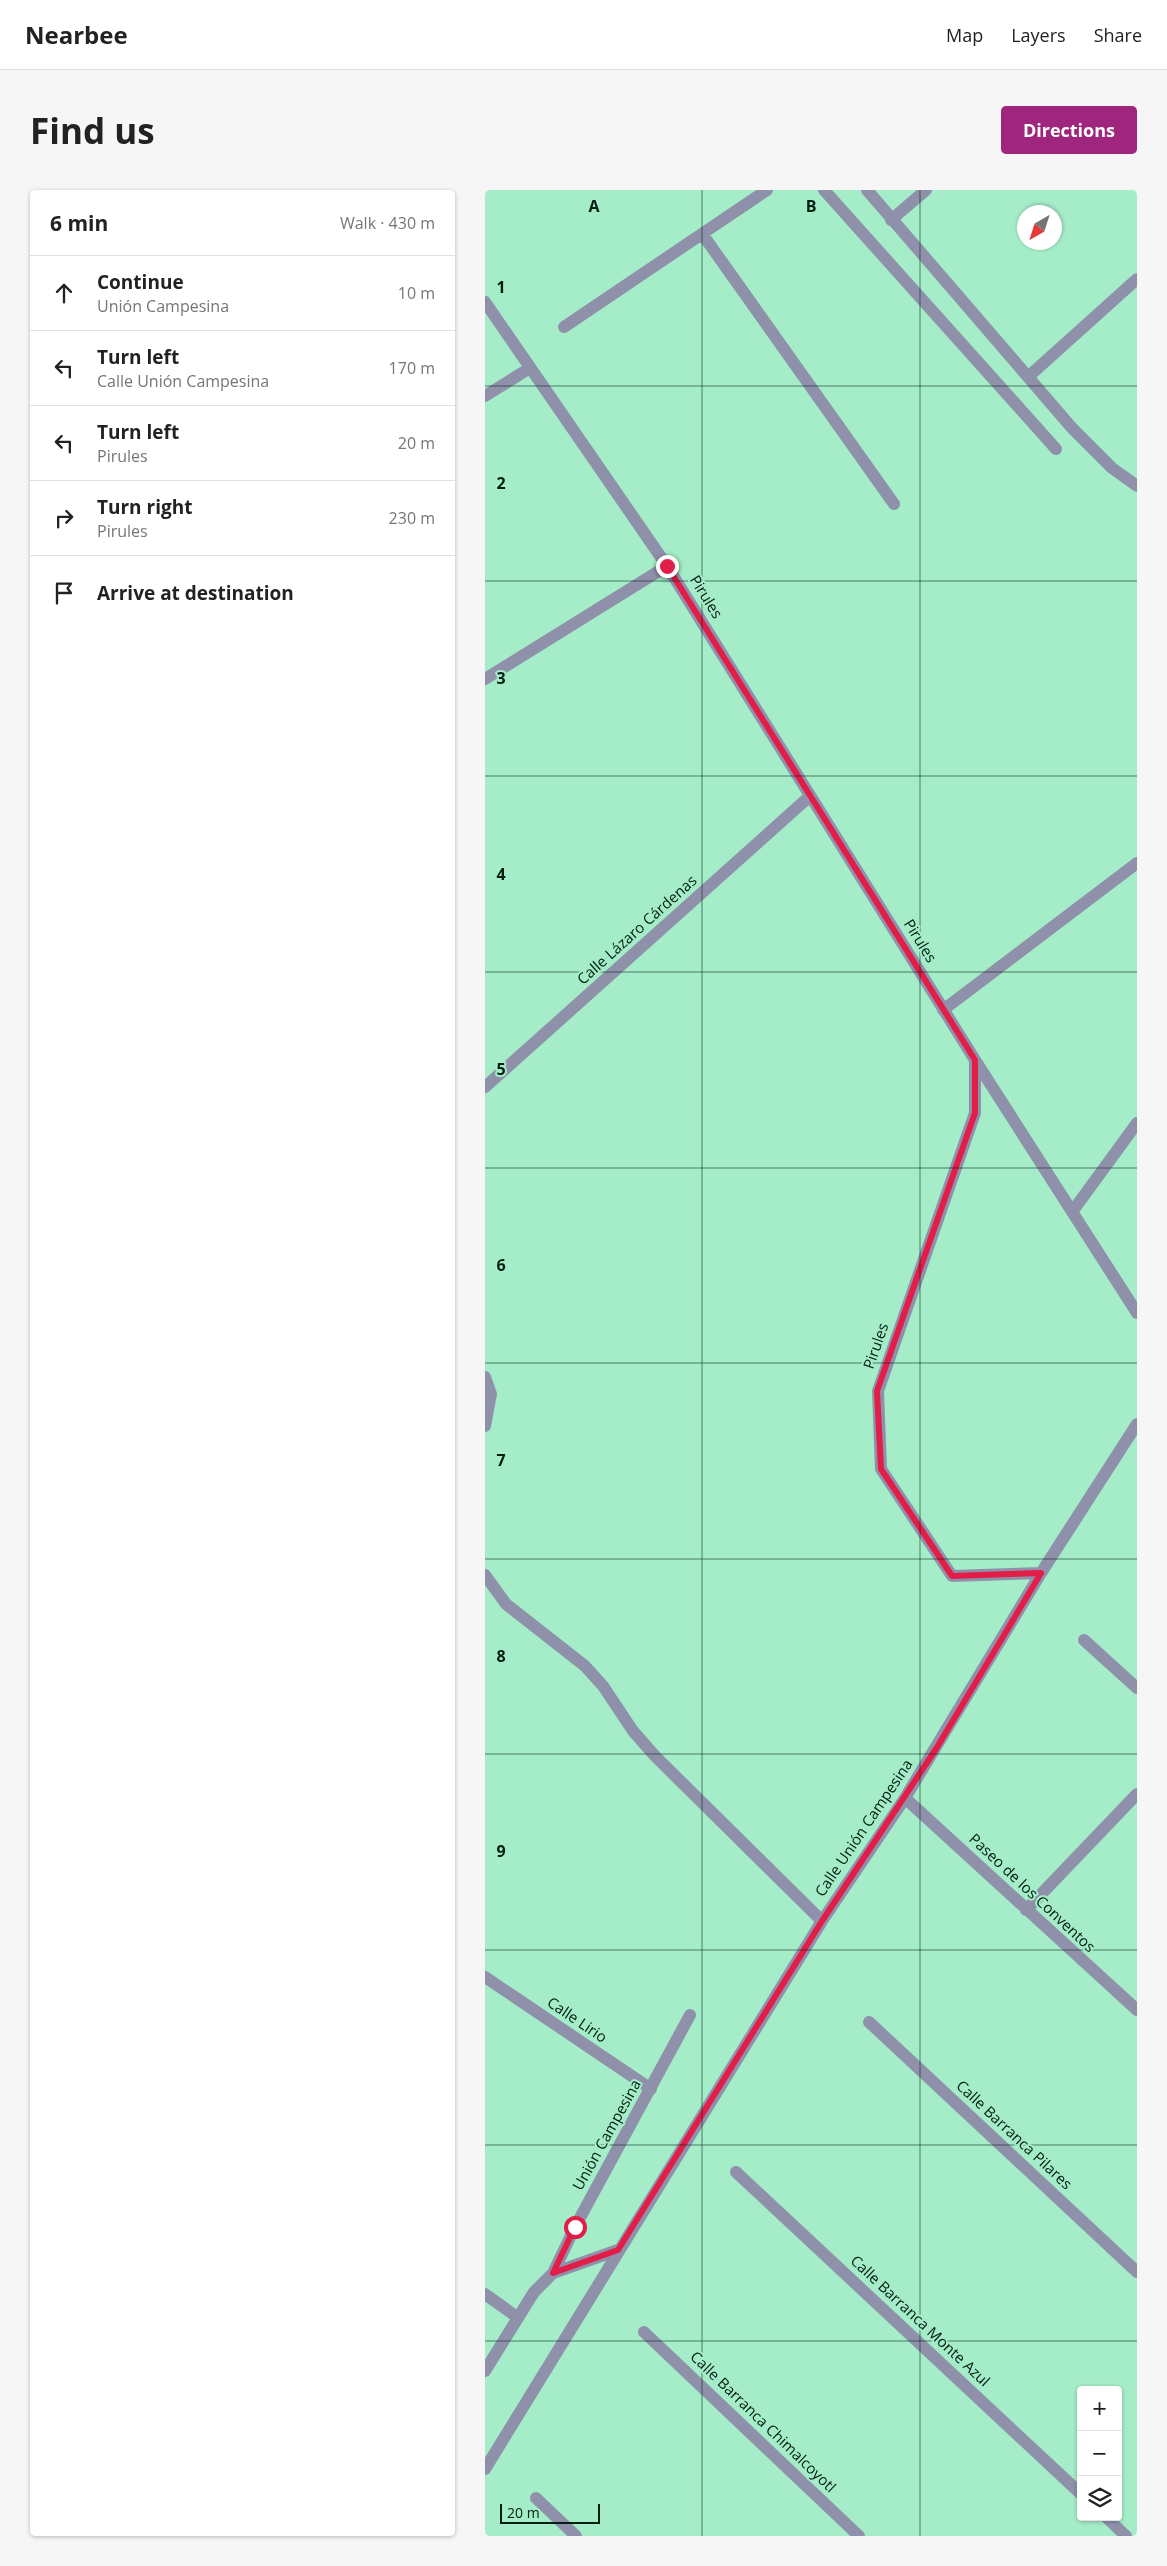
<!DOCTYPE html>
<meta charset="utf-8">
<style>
:root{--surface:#fff;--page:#f6f6f6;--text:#222;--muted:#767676;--line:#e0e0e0;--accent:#a0267d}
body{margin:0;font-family:"Open Sans",sans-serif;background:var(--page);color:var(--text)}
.controls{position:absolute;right:15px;bottom:15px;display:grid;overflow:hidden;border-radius:5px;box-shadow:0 1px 4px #0004}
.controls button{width:45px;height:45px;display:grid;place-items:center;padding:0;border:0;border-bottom:1px solid var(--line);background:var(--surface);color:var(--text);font:25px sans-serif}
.compass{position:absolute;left:532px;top:15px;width:45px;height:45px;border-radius:50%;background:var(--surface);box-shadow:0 1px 4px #0004;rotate:219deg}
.scale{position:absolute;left:15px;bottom:12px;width:100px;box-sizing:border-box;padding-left:5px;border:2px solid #021f13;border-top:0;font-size:14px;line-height:18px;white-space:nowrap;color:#021f13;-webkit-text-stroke:4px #a5ecc8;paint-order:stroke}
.stop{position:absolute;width:15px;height:15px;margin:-11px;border:4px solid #e11d48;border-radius:50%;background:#fff}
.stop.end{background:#e11d48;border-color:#fff;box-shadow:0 1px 5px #0008}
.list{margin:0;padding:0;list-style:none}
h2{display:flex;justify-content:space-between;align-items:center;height:65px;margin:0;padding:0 20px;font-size:21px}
h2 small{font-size:16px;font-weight:400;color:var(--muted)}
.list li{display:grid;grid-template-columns:32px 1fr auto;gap:15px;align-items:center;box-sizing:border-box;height:75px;padding:0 20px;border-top:1px solid var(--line)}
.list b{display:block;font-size:19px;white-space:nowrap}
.list p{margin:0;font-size:16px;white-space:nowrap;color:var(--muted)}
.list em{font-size:16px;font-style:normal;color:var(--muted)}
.icon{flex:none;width:28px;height:28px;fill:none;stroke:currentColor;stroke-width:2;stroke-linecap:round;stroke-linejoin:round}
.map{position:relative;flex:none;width:652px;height:2346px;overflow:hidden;border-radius:5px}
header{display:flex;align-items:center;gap:30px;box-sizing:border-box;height:70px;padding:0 25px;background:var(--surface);border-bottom:1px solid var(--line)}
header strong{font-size:24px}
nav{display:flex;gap:28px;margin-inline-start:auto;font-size:18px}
.intro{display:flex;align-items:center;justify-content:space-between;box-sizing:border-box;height:120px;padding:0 30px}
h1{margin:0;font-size:35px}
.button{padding:12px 22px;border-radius:5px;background:var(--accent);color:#fff;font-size:18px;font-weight:700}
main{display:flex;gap:30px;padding:0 30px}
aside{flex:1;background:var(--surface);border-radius:5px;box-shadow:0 1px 4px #0004}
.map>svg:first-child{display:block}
</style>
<header>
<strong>Nearbee</strong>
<nav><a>Map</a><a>Layers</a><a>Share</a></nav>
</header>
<div class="intro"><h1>Find us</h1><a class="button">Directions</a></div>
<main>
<aside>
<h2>6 min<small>Walk · 430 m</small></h2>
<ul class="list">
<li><svg class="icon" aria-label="ahead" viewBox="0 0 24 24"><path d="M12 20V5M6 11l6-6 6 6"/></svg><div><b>Continue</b><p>Unión Campesina</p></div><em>10 m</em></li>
<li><svg class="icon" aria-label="left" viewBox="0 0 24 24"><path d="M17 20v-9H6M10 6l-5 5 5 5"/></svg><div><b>Turn left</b><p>Calle Unión Campesina</p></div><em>170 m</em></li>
<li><svg class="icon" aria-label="left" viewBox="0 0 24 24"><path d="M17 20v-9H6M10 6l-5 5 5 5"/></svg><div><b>Turn left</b><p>Pirules</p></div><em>20 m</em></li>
<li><svg class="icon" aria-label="right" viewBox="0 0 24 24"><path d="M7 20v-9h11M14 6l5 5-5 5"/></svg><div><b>Turn right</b><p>Pirules</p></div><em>230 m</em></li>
<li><svg class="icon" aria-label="arrive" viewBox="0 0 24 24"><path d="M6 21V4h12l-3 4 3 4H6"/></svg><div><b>Arrive at destination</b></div></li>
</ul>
</aside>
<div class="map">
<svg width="652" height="2346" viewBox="0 0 652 2346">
<rect width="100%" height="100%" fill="#a5ecc8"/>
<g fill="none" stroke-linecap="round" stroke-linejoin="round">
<!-- minor -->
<path stroke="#8f91ab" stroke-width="12" d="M 339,0 L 571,259
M 382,0 L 587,238 L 627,278 L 652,296
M 406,30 L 441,0
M 218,45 L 409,314
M 0,112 L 182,376 L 490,870 L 490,923 L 393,1201 L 396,1279 L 467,1386 L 556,1383
M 79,137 L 282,0
M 543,187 L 652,89
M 0,206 L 45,178
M 0,489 L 182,376
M 458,820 L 652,673
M 490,870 L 652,1123
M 0,897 L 325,606
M 587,1022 L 652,933
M 0,1187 L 6,1204 L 0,1236
M 0,1385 L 21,1414 L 100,1476 L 118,1496 L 148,1541 L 170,1566 L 337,1731
M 599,1450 L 652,1498
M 420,1608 L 652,1820
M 541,1720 L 652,1604
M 0,1787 L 166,1899
M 384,1832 L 652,2082
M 251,1982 L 596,2304
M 68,2083 L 90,2037 L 205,1825
M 0,2104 L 32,2127
M 159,2142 L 374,2346
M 0,2181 L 49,2102 L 68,2083 L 133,2060
M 0,2279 L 337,1731 L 420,1608 L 556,1383 L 652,1234
M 51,2308 L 91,2346
M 621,2327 L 641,2346"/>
</g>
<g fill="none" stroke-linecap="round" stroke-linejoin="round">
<!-- route -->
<path stroke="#e11d48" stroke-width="6" d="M 90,2037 L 68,2083 L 133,2060 L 337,1731 L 451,1559 L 556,1383 L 467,1386 L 396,1279 L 392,1201 L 490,923 L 490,870 L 182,376"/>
</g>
<!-- grid -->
<path fill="none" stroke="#021f13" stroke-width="1" stroke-opacity="0.55" d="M 217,0 L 217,2346M 435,0 L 435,2346M 0,196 L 652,196M 0,391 L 652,391M 0,586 L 652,586M 0,782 L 652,782M 0,978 L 652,978M 0,1173 L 652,1173M 0,1369 L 652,1369M 0,1564 L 652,1564M 0,1760 L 652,1760M 0,1955 L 652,1955M 0,2151 L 652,2151"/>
<g text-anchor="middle" stroke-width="4" stroke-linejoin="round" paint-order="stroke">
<!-- street labels -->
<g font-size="15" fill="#021f13" stroke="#a5ecc8">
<text transform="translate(221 407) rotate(58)" y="5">Pirules</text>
<text transform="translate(152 740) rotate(-42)" y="5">Calle Lázaro Cárdenas</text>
<text transform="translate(435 751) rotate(58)" y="5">Pirules</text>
<text transform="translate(391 1156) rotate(-71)" y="5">Pirules</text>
<text transform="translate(379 1638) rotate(-56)" y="5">Calle Unión Campesina</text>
<text transform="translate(547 1703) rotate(43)" y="5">Paseo de los Conventos</text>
<text transform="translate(92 1830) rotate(34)" y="5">Calle Lirio</text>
<text transform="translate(122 1945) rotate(-61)" y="5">Unión Campesina</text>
<text transform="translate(529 1945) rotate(43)" y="5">Calle Barranca Pilares</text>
<text transform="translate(435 2131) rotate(43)" y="5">Calle Barranca Monte Azul</text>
<text transform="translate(278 2232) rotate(44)" y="5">Calle Barranca Chimalcoyotl</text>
</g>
</g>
<g font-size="16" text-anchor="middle" font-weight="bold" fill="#021f13" stroke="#a5ecc8" stroke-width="4" stroke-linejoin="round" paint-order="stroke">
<text x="109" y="22">A</text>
<text x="326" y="22">B</text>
<text x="16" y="103">1</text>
<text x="16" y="299">2</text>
<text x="16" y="494">3</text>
<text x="16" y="690">4</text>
<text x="16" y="885">5</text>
<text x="16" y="1081">6</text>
<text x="16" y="1276">7</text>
<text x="16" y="1472">8</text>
<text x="16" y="1667">9</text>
</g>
</svg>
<div class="controls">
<button>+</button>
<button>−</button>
<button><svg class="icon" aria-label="layers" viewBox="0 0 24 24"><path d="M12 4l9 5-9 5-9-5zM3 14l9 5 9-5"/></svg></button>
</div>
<svg class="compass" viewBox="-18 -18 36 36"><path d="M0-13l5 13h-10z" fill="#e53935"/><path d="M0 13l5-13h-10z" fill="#767676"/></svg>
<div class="scale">20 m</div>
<div class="stop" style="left:90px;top:2037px"></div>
<div class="stop end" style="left:182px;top:376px"></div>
</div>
</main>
